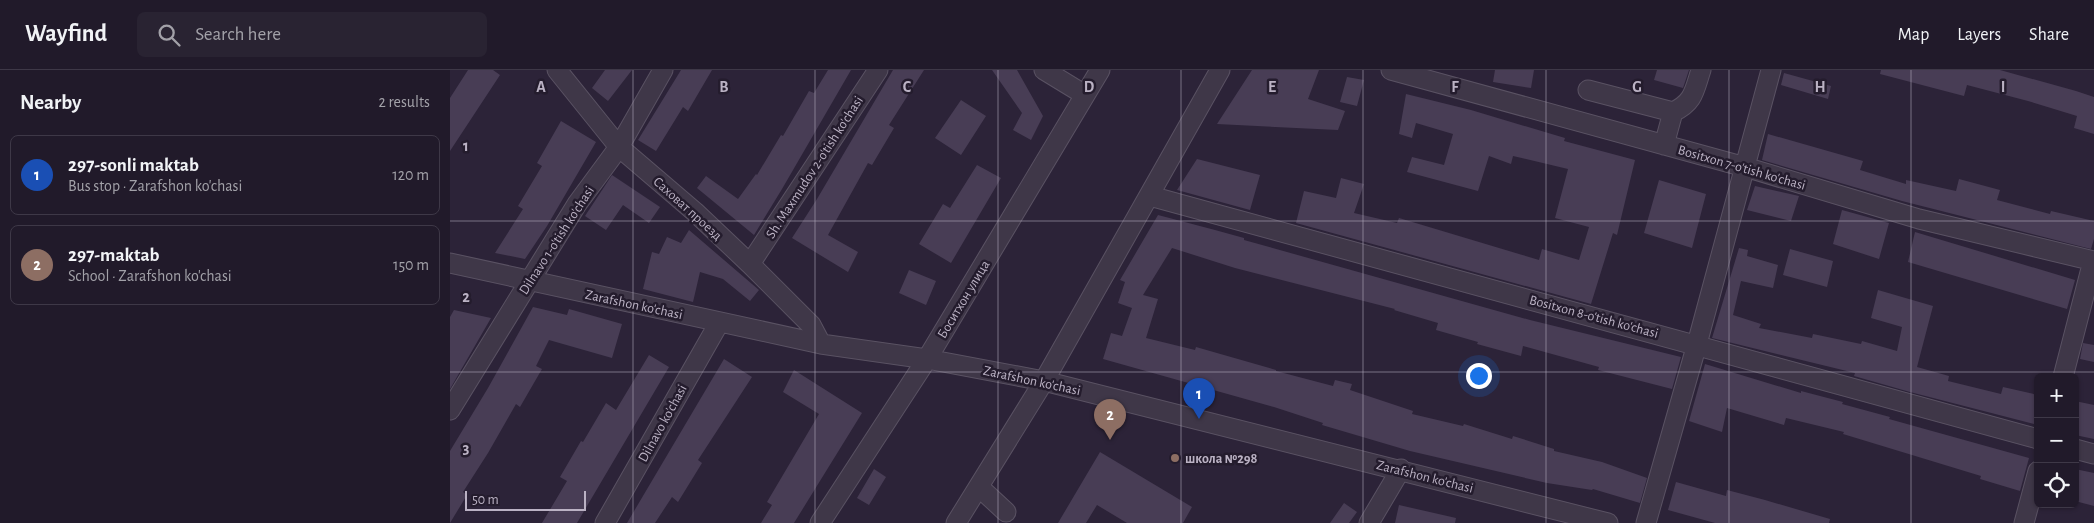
<!DOCTYPE html>
<meta charset="utf-8">
<style>
:root{--surface:#211a2a;--page:#292332;--text:#f1f3f6;--muted:#a2a1a8;--line:#3e3847;--accent:#bc8cef}
body{margin:0;font-family:"Alegreya Sans",sans-serif;background:var(--page);color:var(--text)}
.controls{position:absolute;right:15px;bottom:15px;display:grid;overflow:hidden;border-radius:8px;box-shadow:0 1px 4px #0004}
.controls button{width:45px;height:45px;display:grid;place-items:center;padding:0;border:0;border-bottom:1px solid var(--line);background:var(--surface);color:var(--text);font:25px sans-serif}
.scale{position:absolute;left:15px;bottom:12px;width:121px;box-sizing:border-box;padding-left:5px;border:2px solid #bbb2c4;border-top:0;font-size:14px;line-height:18px;white-space:nowrap;color:#bbb2c4;-webkit-text-stroke:4px #241c2d;paint-order:stroke}
.you{position:absolute;left:1028px;top:305px;width:18px;height:18px;margin:-12px;border:4px solid #fff;border-radius:50%;background:#1a73e8;box-shadow:0 0 0 8px #1a73e833}
.badge{display:grid;place-items:center;width:32px;height:32px;border-radius:50%;background:var(--accent);color:#fff;font-size:16px;font-weight:700}
.pin{position:absolute;translate:-50% -41px;filter:drop-shadow(0 1px 2px #0008)}
.pin::after{content:'';position:absolute;top:26px;width:18px;height:15px;background:inherit;clip-path:polygon(0 0,100% 0,50% 100%)}
.list{margin:0;padding:0;list-style:none}
h2{display:flex;justify-content:space-between;align-items:center;height:65px;margin:0;padding:0 20px;font-size:21px}
h2 small{font-size:16px;font-weight:400;color:var(--muted)}
.list li{display:grid;grid-template-columns:32px 1fr auto;gap:15px;align-items:center;box-sizing:border-box;height:80px;margin:0 10px 10px;padding:0 10px;border:1px solid var(--line);border-radius:8px}
.list b{display:block;font-size:19px;white-space:nowrap}
.list p{margin:0;font-size:16px;white-space:nowrap;color:var(--muted)}
.list em{font-size:16px;font-style:normal;color:var(--muted)}
.icon{flex:none;width:28px;height:28px;fill:none;stroke:currentColor;stroke-width:2;stroke-linecap:round;stroke-linejoin:round}
.map{position:relative;flex:none;width:1644px;height:453px;overflow:hidden}
header{display:flex;align-items:center;gap:30px;box-sizing:border-box;height:70px;padding:0 25px;background:var(--surface);border-bottom:1px solid var(--line)}
header strong{font-size:24px}
nav{display:flex;gap:28px;margin-inline-start:auto;font-size:18px}
.search{width:350px;height:45px;background:var(--page);display:flex;align-items:center;gap:12px;box-sizing:border-box;padding:0 18px;border-radius:8px;color:var(--muted);font-size:19px}
main{display:flex}
aside{flex:1;background:var(--surface)}
.map>svg:first-child{display:block}
</style>
<header>
<strong>Wayfind</strong>
<div class="search"><svg class="icon" aria-label="search" viewBox="0 0 24 24"><circle cx="10" cy="10" r="6"/><path d="M15 15l6 6"/></svg>Search here</div>
<nav><a>Map</a><a>Layers</a><a>Share</a></nav>
</header>
<main>
<aside>
<h2>Nearby<small>2 results</small></h2>
<ul class="list">
<li><span class="badge" style="background:#1a4fb4">1</span><div><b>297-sonli maktab</b><p>Bus stop · Zarafshon ko'chasi</p></div><em>120 m</em></li>
<li><span class="badge" style="background:#8d6e63">2</span><div><b>297-maktab</b><p>School · Zarafshon ko'chasi</p></div><em>150 m</em></li>
</ul>
</aside>
<div class="map">
<svg width="1644" height="453" viewBox="0 0 1644 453">
<rect width="100%" height="100%" fill="#2c2338"/>
<!-- building -->
<path fill="#483d55" d="M 18,0 L 43,0 L 50,5 L 0,81 L 0,28 Z
M 155,0 L 182,0 L 158,31 L 142,18 Z
M 231,0 L 262,0 L 238,41 L 233,37 L 206,81 L 188,70 Z
M 378,0 L 401,0 L 332,119 L 304,165 L 247,118 L 256,106 L 288,129 L 306,104 L 307,105 L 331,65 L 333,66 L 359,21 L 364,23 Z
M 443,0 L 474,0 L 439,55 L 444,58 L 422,95 L 418,93 L 378,165 L 408,182 L 398,202 L 342,168 L 367,129 Z
M 542,0 L 567,0 L 593,46 L 581,70 L 563,60 L 572,43 Z
M 802,0 L 869,0 L 858,29 L 895,41 L 888,60 L 767,54 Z
M 1045,0 L 1084,0 L 1081,18 L 1043,12 Z
M 1207,0 L 1239,0 L 1233,18 L 1204,10 Z
M 1431,0 L 1550,0 L 1626,21 L 1644,27 L 1644,64 L 1624,58 L 1627,46 L 1578,31 L 1517,15 L 1514,26 L 1430,4 Z
M 1334,3 L 1381,16 L 1378,29 L 1331,15 Z
M 897,7 L 914,10 L 907,36 L 890,32 Z
M 956,24 L 1021,40 L 1115,68 L 1114,71 L 1185,90 L 1167,165 L 1163,163 L 1141,234 L 846,153 L 854,121 L 886,128 L 891,108 L 914,114 L 904,143 L 947,153 L 949,148 L 1089,190 L 1092,179 L 1129,190 L 1139,157 L 1105,148 L 1118,99 L 1063,86 L 1061,94 L 1039,86 L 1028,121 L 957,102 L 962,87 L 994,95 L 1003,64 L 966,53 L 962,68 L 949,64 Z
M 511,30 L 536,46 L 511,85 L 485,68 Z
M 111,51 L 146,72 L 97,156 L 75,189 L 45,183 L 73,139 L 68,136 L 92,96 L 87,93 Z
M 1318,64 L 1413,91 L 1410,100 L 1456,114 L 1456,110 L 1506,121 L 1509,109 L 1550,120 L 1547,130 L 1600,144 L 1601,141 L 1644,151 L 1644,169 L 1641,179 L 1452,131 L 1312,90 Z
M 747,89 L 810,105 L 800,140 L 727,120 Z
M 527,95 L 551,108 L 501,193 L 469,174 L 493,134 L 500,138 Z
M 162,105 L 210,137 L 199,153 L 173,135 L 156,160 L 135,146 Z
M 1209,110 L 1256,124 L 1242,178 L 1194,163 Z
M 1305,116 L 1349,126 L 1341,151 L 1297,140 Z
M 1392,140 L 1439,153 L 1429,189 L 1383,174 Z
M 708,145 L 765,160 L 794,168 L 794,170 L 1080,250 L 1231,287 L 1222,319 L 1148,300 L 1149,297 L 1073,276 L 1071,286 L 1027,274 L 1028,272 L 986,260 L 988,253 L 944,240 L 945,239 L 785,198 L 722,178 L 693,225 L 708,229 L 696,268 L 745,280 L 746,277 L 826,300 L 826,301 L 883,316 L 885,310 L 902,314 L 900,320 L 963,341 L 962,344 L 1013,356 L 1014,354 L 1062,369 L 1063,366 L 1104,379 L 1104,381 L 1152,392 L 1197,408 L 1190,433 L 1143,419 L 1142,420 L 1097,413 L 960,381 L 872,355 L 873,353 L 824,337 L 653,289 L 661,263 L 672,266 L 682,238 L 668,233 L 675,212 L 670,210 Z
M 239,160 L 309,220 L 300,231 L 273,209 L 250,202 L 243,232 L 193,219 L 202,182 L 209,184 L 217,167 L 231,173 Z
M 1465,162 L 1625,210 L 1617,239 L 1458,192 Z
M 1289,178 L 1298,180 L 1297,186 L 1328,195 L 1323,218 L 1291,211 L 1283,245 L 1311,254 L 1309,258 L 1362,268 L 1363,264 L 1411,274 L 1412,271 L 1447,281 L 1452,257 L 1421,248 L 1428,220 L 1483,236 L 1467,297 L 1499,306 L 1498,311 L 1551,324 L 1553,317 L 1588,325 L 1588,355 L 1460,322 L 1404,306 L 1405,303 L 1262,268 Z
M 1340,179 L 1383,191 L 1377,217 L 1333,205 Z
M 459,200 L 486,211 L 476,235 L 449,223 Z
M 83,237 L 117,245 L 119,239 L 172,254 L 162,288 L 99,270 L 86,296 L 92,299 L 70,337 L 66,334 L 38,383 L 13,422 L 17,425 L 0,453 L 0,381 L 38,318 Z
M 4,240 L 41,248 L 0,319 L 0,247 Z
M 1633,273 L 1644,275 L 1644,292 L 1630,289 Z
M 199,285 L 219,297 L 127,453 L 92,453 L 117,411 L 110,407 L 131,371 L 133,372 L 156,333 L 166,340 Z
M 274,289 L 302,307 L 248,390 L 252,393 L 228,432 L 222,427 L 205,453 L 177,453 Z
M 1255,294 L 1351,323 L 1351,321 L 1393,332 L 1392,334 L 1440,347 L 1439,349 L 1579,388 L 1570,421 L 1530,409 L 1531,406 L 1393,364 L 1394,362 L 1336,348 L 1334,355 L 1277,338 L 1272,362 L 1239,351 Z
M 344,300 L 412,343 L 344,453 L 311,453 L 322,435 L 317,432 L 369,344 L 333,322 Z
M 1625,331 L 1644,335 L 1644,369 L 1625,365 Z
M 650,382 L 742,437 L 733,453 L 677,453 L 647,435 L 636,453 L 608,453 Z
M 424,399 L 436,407 L 419,435 L 407,428 Z
M 1625,399 L 1644,403 L 1644,436 L 1625,431 Z
M 1226,412 L 1276,426 L 1277,420 L 1315,430 L 1380,449 L 1379,453 L 1265,453 L 1218,440 Z
M 894,433 L 907,442 L 899,453 L 880,453 Z
M 949,435 L 1006,448 L 1005,453 L 945,453 Z"/>
<g fill="none" stroke-linecap="round" stroke-linejoin="round">
<!-- minor casing -->
<g stroke="#5a5263" stroke-width="21">
<path id="minor" d="M 107,0 L 169,77 L 245,142 L 300,194 L 361,255 L 371,274
M 594,0 L 635,25
M 941,0 L 1295,97 L 1469,149 L 1644,191
M 1138,20 L 1223,42
M 1214,75 L 1223,42 C 1244,32 1244,21 1251,0
M 700,126 L 1588,369
M 0,193 L 371,274 L 477,289 L 594,311 L 1158,453
M 300,194 L 428,0
M 1613,307 L 1643,191
M 0,340 L 127,134 L 169,77 L 213,0
M 1625,379 L 1644,384
M 529,417 L 556,442
M 155,453 L 269,253
M 370,453 L 477,289 L 650,0
M 506,453 L 594,311 L 770,0
M 919,453 L 951,399
M 1196,453 L 1247,274 L 1321,0
M 1574,453 L 1588,401"/>
</g>
<!-- minor -->
<use href="#minor" stroke="#3f3748" stroke-width="19"/>
</g>
<!-- grid -->
<path fill="none" stroke="#bbb2c4" stroke-width="1" stroke-opacity="0.55" d="M 183,0 L 183,453M 365,0 L 365,453M 548,0 L 548,453M 731,0 L 731,453M 913,0 L 913,453M 1096,0 L 1096,453M 1279,0 L 1279,453M 1461,0 L 1461,453M 0,151 L 1644,151M 0,302 L 1644,302"/>
<!-- markers -->
<circle fill="#8d6e63" stroke="#241c2d" stroke-width="2" cx="725" cy="388" r="5"/>
<g text-anchor="middle" stroke-width="5" stroke-linejoin="round" paint-order="stroke">
<!-- street labels -->
<g font-size="14" fill="#bbb2c4" stroke="#241c2d">
<text transform="translate(364 97) rotate(-57)" y="5">Sh. Maxmudov 2-o'tish ko'chasi</text>
<text transform="translate(1292 97) rotate(16)" y="5">Bositxon 7-o'tish ko'chasi</text>
<text transform="translate(238 138) rotate(42)" y="5">Саховат проезд</text>
<text transform="translate(106 170) rotate(-57)" y="5">Dilnavo 1-o'tish ko'chasi</text>
<text transform="translate(513 229) rotate(-59)" y="5">Боситхон улица</text>
<text transform="translate(184 234) rotate(12)" y="5">Zarafshon ko'chasi</text>
<text transform="translate(1144 246) rotate(15)" y="5">Bositxon 8-o'tish ko'chasi</text>
<text transform="translate(582 310) rotate(12)" y="5">Zarafshon ko'chasi</text>
<text transform="translate(212 353) rotate(-61)" y="5">Dilnavo ko'chasi</text>
<text transform="translate(975 406) rotate(14)" y="5">Zarafshon ko'chasi</text>
</g>
<!-- poi labels -->
<g font-size="14" font-weight="bold" fill="#bbb2c4" stroke="#241c2d" text-anchor="start">
<text x="735" y="393">школа №298</text>
</g>
</g>
<g font-size="16" text-anchor="middle" font-weight="bold" fill="#bbb2c4" stroke="#241c2d" stroke-width="5" stroke-linejoin="round" paint-order="stroke">
<text x="91" y="22">A</text>
<text x="274" y="22">B</text>
<text x="457" y="22">C</text>
<text x="639" y="22">D</text>
<text x="822" y="22">E</text>
<text x="1005" y="22">F</text>
<text x="1187" y="22">G</text>
<text x="1370" y="22">H</text>
<text x="1553" y="22">I</text>
<text x="16" y="81">1</text>
<text x="16" y="232">2</text>
<text x="16" y="383">3</text>
</g>
</svg>
<div class="controls">
<button>+</button>
<button>−</button>
<button><svg class="icon" aria-label="locate" viewBox="0 0 24 24"><circle cx="12" cy="12" r="6"/><path d="M12 2v4M12 18v4M2 12h4M18 12h4"/></svg></button>
</div>
<div class="scale">50 m</div>
<div class="you"></div>
<div class="pin badge" style="left:749px;top:349px;background:#1a4fb4">1</div>
<div class="pin badge" style="left:660px;top:370px;background:#8d6e63">2</div>
</div>
</main>
